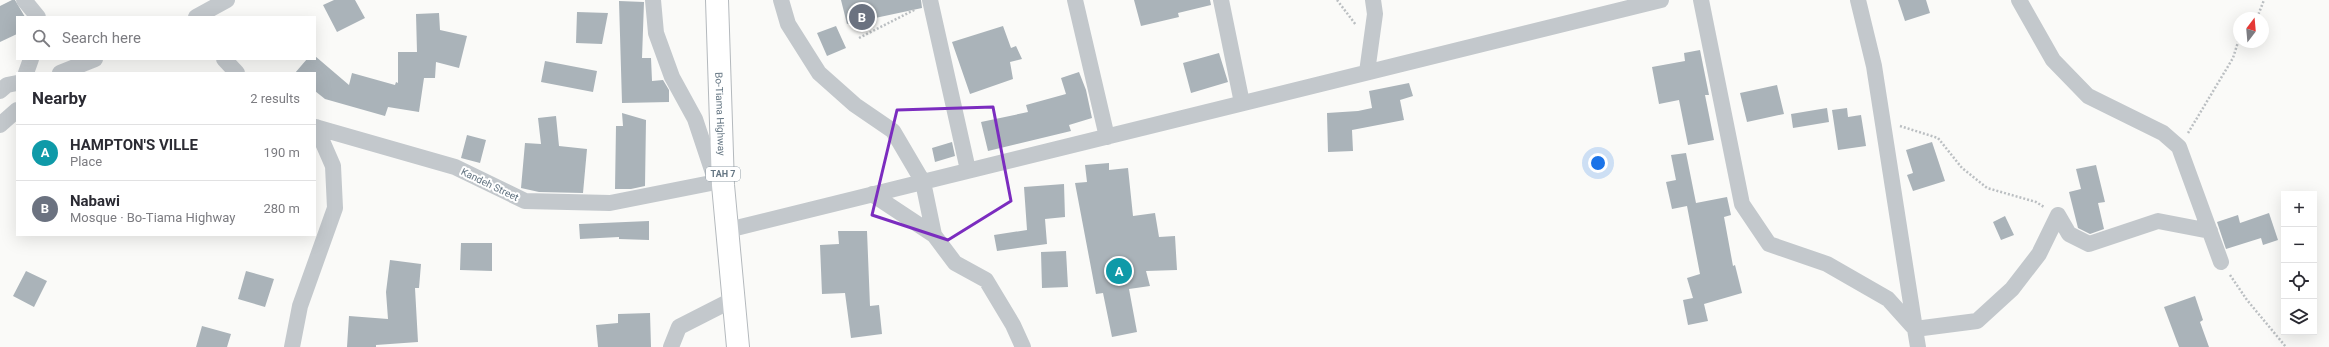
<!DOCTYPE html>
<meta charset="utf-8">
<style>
:root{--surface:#fff;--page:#f2f2f3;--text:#2b2b33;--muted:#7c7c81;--line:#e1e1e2;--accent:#db2777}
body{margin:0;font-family:Roboto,sans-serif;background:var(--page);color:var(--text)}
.controls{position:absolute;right:12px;bottom:12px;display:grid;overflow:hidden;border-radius:0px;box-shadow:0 4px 16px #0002}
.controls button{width:36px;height:36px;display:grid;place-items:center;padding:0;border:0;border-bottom:1px solid var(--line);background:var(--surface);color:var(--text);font:20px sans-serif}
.compass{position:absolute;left:2233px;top:12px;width:36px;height:36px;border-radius:50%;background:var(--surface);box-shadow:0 4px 16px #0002;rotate:16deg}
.you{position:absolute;left:1598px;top:163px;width:14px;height:14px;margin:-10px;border:3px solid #fff;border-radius:50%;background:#1a73e8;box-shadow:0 0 0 6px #1a73e833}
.badge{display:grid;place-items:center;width:26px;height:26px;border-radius:50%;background:var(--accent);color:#fff;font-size:13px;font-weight:700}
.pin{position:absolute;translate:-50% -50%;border:2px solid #fff;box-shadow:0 1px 4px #0006}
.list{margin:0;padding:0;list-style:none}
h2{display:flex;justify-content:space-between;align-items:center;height:52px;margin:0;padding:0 16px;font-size:17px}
h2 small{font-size:13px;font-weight:400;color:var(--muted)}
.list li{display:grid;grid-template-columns:26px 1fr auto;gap:12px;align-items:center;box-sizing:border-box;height:56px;padding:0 16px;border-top:1px solid var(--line)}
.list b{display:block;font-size:15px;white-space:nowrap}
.list p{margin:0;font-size:13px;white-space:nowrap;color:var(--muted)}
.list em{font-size:13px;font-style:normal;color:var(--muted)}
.icon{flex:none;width:22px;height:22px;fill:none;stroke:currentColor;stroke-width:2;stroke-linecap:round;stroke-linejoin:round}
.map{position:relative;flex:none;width:2329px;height:347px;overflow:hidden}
.search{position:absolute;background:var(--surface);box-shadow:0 4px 16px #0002;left:16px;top:16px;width:300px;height:44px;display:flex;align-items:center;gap:10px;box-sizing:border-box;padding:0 14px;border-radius:0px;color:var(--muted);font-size:15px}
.panel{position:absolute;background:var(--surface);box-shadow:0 4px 16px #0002;left:16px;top:72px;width:300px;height:164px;border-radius:0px}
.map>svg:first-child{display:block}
</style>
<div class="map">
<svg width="2329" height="347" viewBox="0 0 2329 347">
<rect width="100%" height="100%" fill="#fafaf8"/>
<!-- building -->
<path fill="#aab3b9" d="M 12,0 L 15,0 L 25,17 L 17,17 L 17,34 L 0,42 L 0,6 Z
M 334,0 L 355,0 L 365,18 L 337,32 L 323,5 Z
M 841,0 L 921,0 L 922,8 L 847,24 Z
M 1134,0 L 1210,0 L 1211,5 L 1178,13 L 1179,17 L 1141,26 Z
M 1898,0 L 1926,0 L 1930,13 L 1905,21 Z
M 619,1 L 644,2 L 642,58 L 651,58 L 652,81 L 663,80 L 669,90 L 669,102 L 622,103 Z
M 577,12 L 608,13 L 602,44 L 576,43 Z
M 439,13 L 440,30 L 467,36 L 459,68 L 436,62 L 435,78 L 424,78 L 419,112 L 388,107 L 385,116 L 325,99 L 315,91 L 315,73 L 295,73 L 307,59 L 315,59 L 315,56 L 349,85 L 352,73 L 395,85 L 396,82 L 398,83 L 398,52 L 417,52 L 416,14 Z
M 836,26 L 846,48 L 827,56 L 817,33 Z
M 1003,26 L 1011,48 L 1016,46 L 1022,59 L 1010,62 L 1013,79 L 970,94 L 952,42 Z
M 1700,50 L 1709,95 L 1705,95 L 1714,140 L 1688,145 L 1679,100 L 1659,104 L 1652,67 L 1685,61 L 1684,53 Z
M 1219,53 L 1228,82 L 1191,93 L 1183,63 Z
M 545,61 L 597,71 L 593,92 L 541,82 Z
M 1079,72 L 1086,90 L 1092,118 L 1069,125 L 1071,131 L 988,151 L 981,122 L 1028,112 L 1026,105 L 1066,94 L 1061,78 Z
M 1409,83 L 1413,96 L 1400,100 L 1404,120 L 1352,130 L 1353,151 L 1328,152 L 1327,113 L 1358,111 L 1372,108 L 1369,91 Z
M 1777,85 L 1784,114 L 1747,122 L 1740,93 Z
M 1827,108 L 1829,122 L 1793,128 L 1791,114 Z
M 1847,108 L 1848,117 L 1861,115 L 1866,146 L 1838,150 L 1832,110 Z
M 622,113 L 646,120 L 645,186 L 631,189 L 615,189 L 616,126 L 623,126 Z
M 556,116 L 559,146 L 587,149 L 583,193 L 539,192 L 521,188 L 525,143 L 541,144 L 538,118 Z
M 467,135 L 486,140 L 480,163 L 461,158 Z
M 952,142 L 955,156 L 935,162 L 932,148 Z
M 1932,142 L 1945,181 L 1913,191 L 1907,175 L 1913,173 L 1906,150 Z
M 1686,153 L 1696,203 L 1727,197 L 1731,215 L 1724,217 L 1733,266 L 1735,265 L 1742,293 L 1704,304 L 1708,321 L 1688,325 L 1683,300 L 1693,298 L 1687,278 L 1700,274 L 1687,206 L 1672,209 L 1666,182 L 1676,180 L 1671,155 Z
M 1109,163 L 1109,170 L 1128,168 L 1133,216 L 1155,213 L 1159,237 L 1175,236 L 1177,270 L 1146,271 L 1150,286 L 1129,289 L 1137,332 L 1112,337 L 1103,293 L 1096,294 L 1075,183 L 1087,182 L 1085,165 Z
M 2096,165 L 2105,202 L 2098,203 L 2104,229 L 2090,234 L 2078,228 L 2069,192 L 2081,189 L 2076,169 Z
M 1064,184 L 1065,217 L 1045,219 L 1047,244 L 997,251 L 994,235 L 1027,230 L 1024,187 Z
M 2269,213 L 2278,240 L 2263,245 L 2261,238 L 2226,249 L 2217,222 L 2238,215 L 2240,223 Z
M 2005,216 L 2014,235 L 2001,240 L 1993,222 Z
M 649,221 L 649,240 L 619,239 L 619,237 L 580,239 L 579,224 Z
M 838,231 L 867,231 L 870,306 L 879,305 L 882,334 L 851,338 L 845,293 L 822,294 L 820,245 L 839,244 Z
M 461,243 L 492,243 L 492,271 L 460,270 Z
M 1066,251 L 1068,287 L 1042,288 L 1041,252 Z
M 390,260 L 421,264 L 419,288 L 415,288 L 418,342 L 376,345 L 376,347 L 347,347 L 349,316 L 388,319 L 386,292 Z
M 26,271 L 47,281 L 34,307 L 13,296 Z
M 246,271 L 274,279 L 265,307 L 238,299 Z
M 2195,296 L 2203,320 L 2200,322 L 2209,347 L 2179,347 L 2164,307 Z
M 650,313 L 651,347 L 598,347 L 596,325 L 618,323 L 618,314 Z
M 202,326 L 231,334 L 227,347 L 196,347 Z"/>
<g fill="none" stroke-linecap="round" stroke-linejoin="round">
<!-- trunk casing -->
<g stroke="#b4b9bd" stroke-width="24">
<g id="trunk">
<path id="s1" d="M 717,0 L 723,185 L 738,347"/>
</g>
</g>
<!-- path -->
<path stroke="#bbbfc2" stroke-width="2.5" stroke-dasharray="2 2" stroke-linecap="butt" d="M 1337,0 L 1356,25
M 2257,18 L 2264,0
M 859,38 L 916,9
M 1900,126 L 1938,138 L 1962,168 L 1987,188 L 2036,202 L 2044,207
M 2188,133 L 2233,58 L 2239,39
M 2230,275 L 2247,300 L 2286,347"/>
<!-- minor -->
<path stroke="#c3c8cc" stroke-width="16" d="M 24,0 L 38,17
M 653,0 L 656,33 L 672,77 L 695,119 L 716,182 L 722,185
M 781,0 L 788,24 L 819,73 L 855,105 L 893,131 L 923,182 L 934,235
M 930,0 L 968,170
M 1075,0 L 1107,137
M 1221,0 L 1242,103
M 1701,0 L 1742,204 L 1769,244 L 1827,264 L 1888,299 L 1915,329 L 1918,347
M 1858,0 L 1874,66 L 1915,329 L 1977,321 L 2012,289 L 2039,254 L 2058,215
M 2019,0 L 2053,60 L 2088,96 L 2163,133 L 2179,147 L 2221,262
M 196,17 L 227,0
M 224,59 L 237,73
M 1367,72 L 1375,14 L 1373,0
M 26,73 L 31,59
M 60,73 L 95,59
M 0,91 L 7,85 L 17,83
M 0,125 L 17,110
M 315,127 L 455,167 L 525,201 L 610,203 L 716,182
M 872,194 L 934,235 L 955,263 L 986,280 L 1013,325 L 1023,347
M 2058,215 L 2069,234 L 2089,244 L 2158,221 L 2210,231
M 728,230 L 1661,0
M 292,347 L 300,306 L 335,208 L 333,166 L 316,127
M 671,347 L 679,327 L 734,299"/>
<!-- trunk -->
<use href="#trunk" stroke="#fff" stroke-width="22"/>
</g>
<!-- marked area -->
<path fill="none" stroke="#7b2cbf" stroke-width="3" stroke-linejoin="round" d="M 993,107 L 1011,201 L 948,240 L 872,215 L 897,110 Z"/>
<g text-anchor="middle" stroke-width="4" stroke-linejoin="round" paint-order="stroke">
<!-- shield labels -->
<rect fill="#fff" stroke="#939fa8" stroke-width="1" x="706" y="167" width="34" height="14" rx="3"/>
<g font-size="9" font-weight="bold" fill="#657683">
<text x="723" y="177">TAH 7</text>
</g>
<!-- street labels -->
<g font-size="10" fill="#657683" stroke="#fff">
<text dy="4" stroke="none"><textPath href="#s1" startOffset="114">Bo-Tiama Highway</textPath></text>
<text transform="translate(490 184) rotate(26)" y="4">Kandeh Street</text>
</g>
</g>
</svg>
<div class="controls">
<button>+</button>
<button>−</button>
<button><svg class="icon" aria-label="locate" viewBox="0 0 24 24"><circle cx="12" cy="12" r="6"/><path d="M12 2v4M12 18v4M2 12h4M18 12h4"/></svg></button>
<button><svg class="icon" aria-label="layers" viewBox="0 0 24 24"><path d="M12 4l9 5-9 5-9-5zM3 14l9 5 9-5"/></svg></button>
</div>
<svg class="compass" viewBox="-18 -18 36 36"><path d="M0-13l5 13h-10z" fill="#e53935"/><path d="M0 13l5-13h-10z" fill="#7c7c81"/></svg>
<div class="you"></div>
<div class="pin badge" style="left:1119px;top:271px;background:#0f9aa8">A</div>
<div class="pin badge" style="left:862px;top:17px;background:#6b7280">B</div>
<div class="search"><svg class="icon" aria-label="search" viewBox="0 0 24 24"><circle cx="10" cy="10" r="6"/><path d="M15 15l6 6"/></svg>Search here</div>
<section class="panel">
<h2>Nearby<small>2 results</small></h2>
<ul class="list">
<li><span class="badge" style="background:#0f9aa8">A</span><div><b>HAMPTON'S VILLE</b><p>Place</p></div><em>190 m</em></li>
<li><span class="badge" style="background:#6b7280">B</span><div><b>Nabawi</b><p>Mosque · Bo-Tiama Highway</p></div><em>280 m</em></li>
</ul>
</section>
</div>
